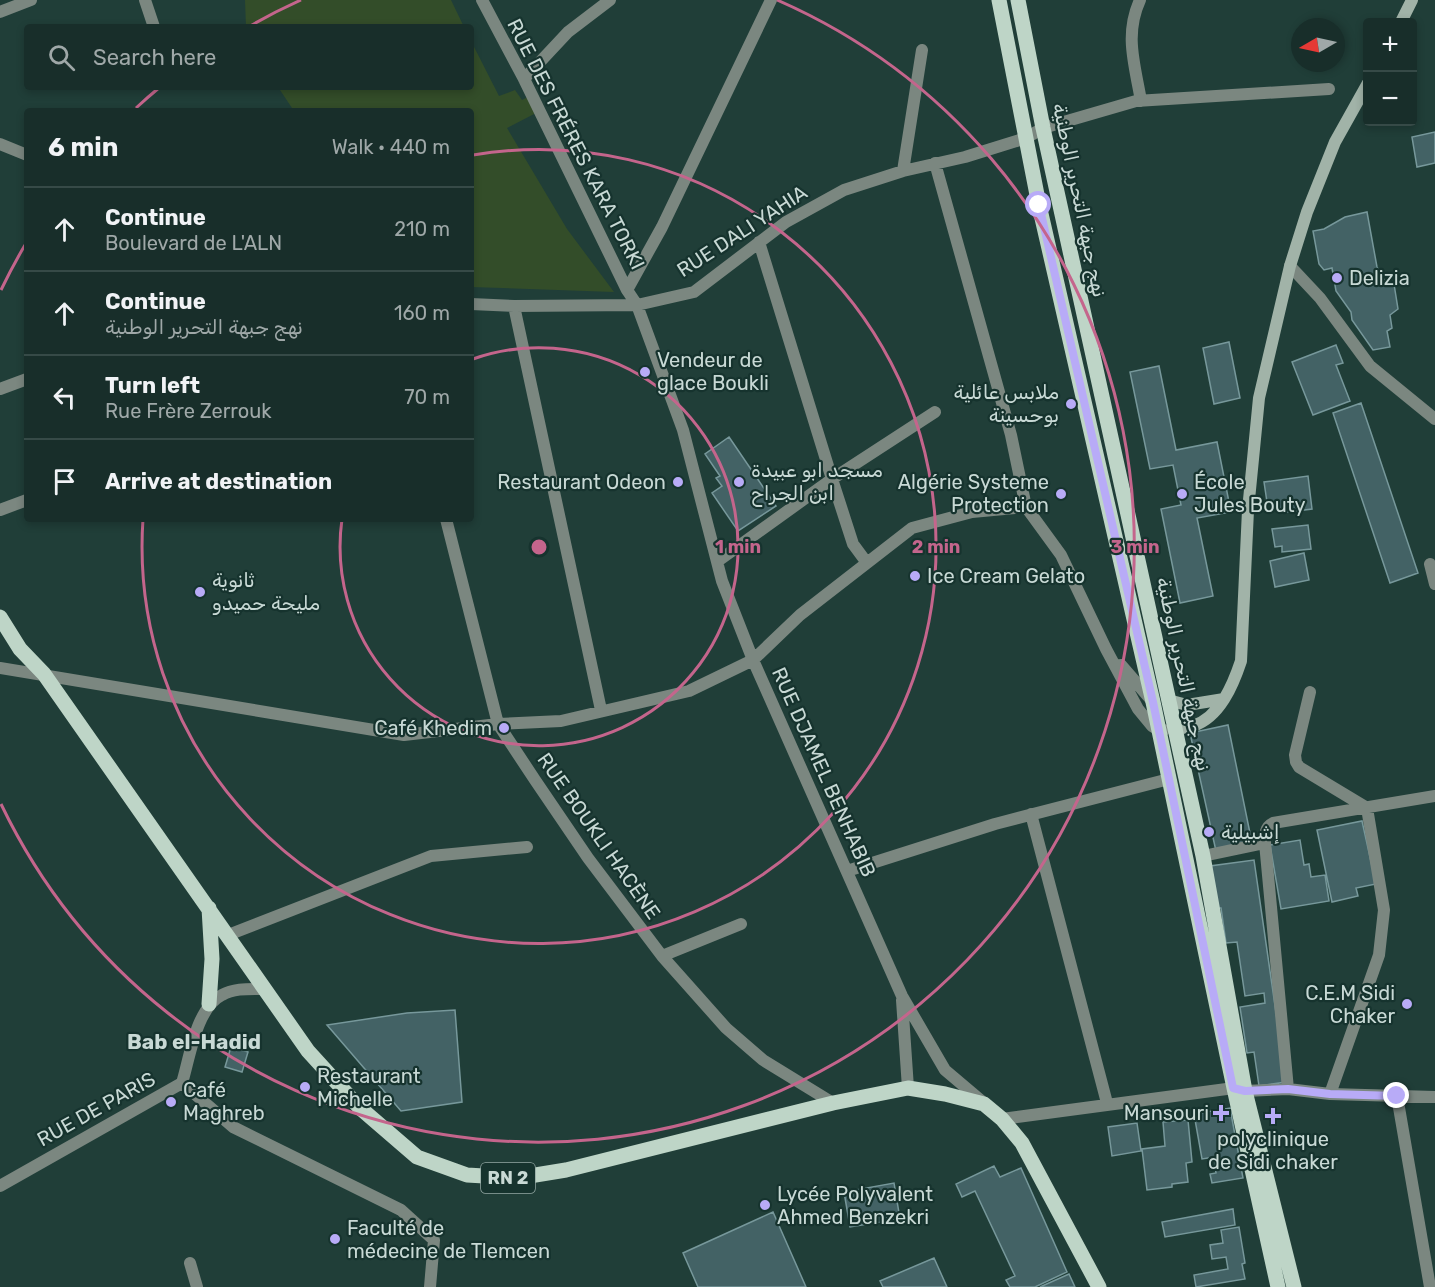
<!DOCTYPE html>
<meta charset="utf-8">
<style>
:root{--surface:#182e2a;--page:#213632;--text:#f1f3f6;--muted:#9fa8a8;--line:#364a47}
body{margin:0;font-family:Rubik,"Noto Sans Arabic",sans-serif;background:var(--page);color:var(--text)}
.controls{position:absolute;right:18px;top:18px;display:grid;overflow:hidden;border-radius:6px;box-shadow:0 3px 9px #0003}
.controls button{width:54px;height:54px;display:grid;place-items:center;padding:0;border:0;border-bottom:2px solid var(--line);background:var(--surface);color:var(--text);font:30px sans-serif}
.compass{position:absolute;left:1291px;top:18px;width:54px;height:54px;border-radius:50%;background:var(--surface);box-shadow:0 3px 9px #0003;rotate:261deg}
.stop{position:absolute;width:18px;height:18px;margin:-14px;border:4px solid #b8abf7;border-radius:50%;background:#fff}
.stop.end{background:#b8abf7;border-color:#fff;box-shadow:0 2px 6px #0008}
.list{margin:0;padding:0;list-style:none}
h2{display:flex;justify-content:space-between;align-items:center;height:78px;margin:0;padding:0 24px;font-size:26px}
h2 small{font-size:20px;font-weight:400;color:var(--muted)}
.list li{display:grid;grid-template-columns:39px 1fr auto;gap:18px;align-items:center;box-sizing:border-box;height:84px;padding:0 24px;border-top:2px solid var(--line)}
.list b{display:block;font-size:22px;white-space:nowrap}
.list p{margin:0;font-size:20px;white-space:nowrap;color:var(--muted)}
.list em{font-size:20px;font-style:normal;color:var(--muted)}
.icon{flex:none;width:33px;height:33px;fill:none;stroke:currentColor;stroke-width:2;stroke-linecap:round;stroke-linejoin:round}
.map{position:relative;flex:none;width:1435px;height:1287px;overflow:hidden}
.search{position:absolute;background:var(--surface);box-shadow:0 3px 9px #0003;left:24px;top:24px;width:450px;height:66px;display:flex;align-items:center;gap:15px;box-sizing:border-box;padding:0 21px;border-radius:6px;color:var(--muted);font-size:22px}
.panel{position:absolute;background:var(--surface);box-shadow:0 3px 9px #0003;left:24px;top:108px;width:450px;height:414px;border-radius:6px}
.map>svg:first-child{display:block}
</style>
<div class="map">
<svg width="1435" height="1287" viewBox="0 0 1435 1287">
<rect width="100%" height="100%" fill="#203e38"/>
<!-- green -->
<path fill="#334d29" d="M 245,0 L 451,0 L 464,27 L 246,27 Z
M 471,41 L 499,96 L 515,90 L 522,100 L 528,97 L 536,113 L 507,128 L 567,229 L 614,292 L 471,287 L 471,111 L 294,111 L 278,87 L 471,87 Z"/>
<!-- building -->
<path fill="#436265" stroke="#77989b" stroke-width="1.5" d="M 1435,132 L 1435,163 L 1417,167 L 1412,137 Z
M 1367,212 L 1377,267 L 1387,285 L 1394,284 L 1398,309 L 1390,315 L 1392,328 L 1387,331 L 1390,347 L 1373,350 L 1352,320 L 1351,312 L 1336,291 L 1332,268 L 1324,270 L 1319,264 L 1313,231 L 1324,229 L 1345,217 Z
M 1229,342 L 1240,398 L 1214,404 L 1203,348 Z
M 1336,345 L 1343,363 L 1336,365 L 1350,401 L 1313,415 L 1292,362 Z
M 1159,366 L 1176,450 L 1217,442 L 1231,512 L 1197,518 L 1213,596 L 1180,603 L 1161,509 L 1181,505 L 1173,465 L 1150,469 L 1130,372 Z
M 1361,403 L 1418,573 L 1390,583 L 1333,413 Z
M 729,437 L 776,506 L 738,531 L 712,493 L 722,486 L 716,478 L 720,476 L 705,454 Z
M 1308,476 L 1312,509 L 1280,513 L 1279,501 L 1267,502 L 1264,482 Z
M 1308,525 L 1311,549 L 1282,552 L 1282,546 L 1275,547 L 1272,529 Z
M 1304,553 L 1309,580 L 1275,587 L 1270,561 Z
M 1228,725 L 1252,843 L 1216,851 L 1190,733 Z
M 1362,821 L 1376,884 L 1356,888 L 1358,896 L 1332,902 L 1317,830 Z
M 1300,840 L 1304,865 L 1309,864 L 1311,877 L 1325,875 L 1329,901 L 1281,909 L 1270,845 Z
M 1254,860 L 1286,1082 L 1259,1086 L 1254,1052 L 1247,1053 L 1240,1007 L 1265,1003 L 1264,993 L 1245,996 L 1237,942 L 1226,943 L 1221,908 L 1216,908 L 1210,866 Z
M 455,1010 L 462,1102 L 401,1111 L 327,1025 L 407,1013 Z
M 231,1047 L 248,1052 L 242,1072 L 225,1067 Z
M 1230,1108 L 1243,1178 L 1212,1183 L 1210,1174 L 1216,1173 L 1214,1157 L 1202,1159 L 1194,1114 Z
M 1188,1120 L 1192,1162 L 1186,1163 L 1188,1182 L 1172,1184 L 1172,1187 L 1147,1190 L 1142,1149 L 1165,1146 L 1163,1122 Z
M 1137,1123 L 1141,1151 L 1112,1156 L 1108,1127 Z
M 994,1166 L 1000,1177 L 1021,1168 L 1067,1272 L 1035,1287 L 1010,1287 L 1006,1280 L 1015,1276 L 975,1191 L 962,1197 L 956,1184 Z
M 894,1183 L 900,1219 L 850,1227 L 844,1192 Z
M 1233,1209 L 1235,1225 L 1165,1237 L 1162,1222 Z
M 773,1212 L 806,1287 L 698,1287 L 683,1253 Z
M 1239,1227 L 1245,1263 L 1242,1264 L 1245,1279 L 1196,1287 L 1194,1275 L 1228,1269 L 1226,1257 L 1212,1259 L 1210,1245 L 1223,1243 L 1221,1230 Z
M 934,1258 L 947,1287 L 883,1287 L 880,1281 Z
M 1069,1274 L 1075,1287 L 1040,1287 Z"/>
<g fill="none" stroke-linecap="round" stroke-linejoin="round">
<!-- minor -->
<path stroke="#7b8780" stroke-width="12" d="M 145,0 L 154,27
M 482,0 L 524,79 L 627,290 L 637,305 L 683,430 L 722,581 L 753,660 L 902,996 L 945,1070 L 984,1103
M 1140,0 C 1124,35 1135,65 1141,101
M 0,12 L 31,0
M 524,79 L 568,32 L 610,0
M 0,144 L 27,155
M 935,163 L 1011,435 L 1026,507 L 1061,555 L 1106,649 L 1138,709 L 1152,726 L 1159,730 L 1164,730
M 903,171 L 922,50
M 1290,266 L 1320,298 L 1370,366 L 1435,419
M 627,290 L 662,227 L 771,0
M 471,304 L 514,306 L 637,305 L 694,292 L 786,222 L 844,190 L 903,171 L 965,157 L 1026,138 L 1043,128 L 1136,101 L 1329,89
M 514,306 L 601,710
M 0,389 L 27,379
M 0,510 L 27,500
M 446,519 L 498,724 L 535,780 L 588,858 L 662,956 L 726,1028 L 763,1060 L 833,1103
M 718,561 L 832,479 L 759,242
M 867,563 L 853,544 L 832,479 L 935,412
M 1430,564 L 1435,584
M 1121,665 L 1153,702
M 0,668 L 404,735 L 498,724 L 561,721 L 689,691 L 753,660 L 800,615 L 912,528 L 972,512 L 1026,507
M 1310,692 L 1295,755 L 1296,762 L 1299,767 L 1367,808 L 1384,910 L 1379,955 L 1330,1094
M 1031,814 L 1107,1103
M 1203,856 L 1265,843
M 847,871 L 995,824 L 1169,779
M 228,935 L 431,856 L 527,847
M 662,956 L 741,924
M 902,1000 L 908,1088
M 182,1083 L 233,1127 L 401,1210 L 434,1240 L 430,1287
M 1288,1089 L 1265,843 C 1265,834 1265,827 1273,823 L 1435,796
M 1397,1096 L 1430,1287
M 1002,1119 L 1234,1088 L 1245,1091 L 1288,1089 L 1330,1094 L 1435,1097
M 0,1186 L 182,1083 C 190,1057 196,1008 222,995 C 234,988 249,989 263,989
M 190,1263 L 197,1287"/>
<!-- secondary -->
<path stroke="#a1b3a8" stroke-width="12" d="M 1401,22 L 1412,0
M 1168,700 L 1187,705 L 1224,699
M 1174,729 C 1180,728 1188,728 1193,726 C 1220,717 1233,685 1241,661 L 1248,510 L 1259,398 L 1290,266 L 1307,212 L 1335,142 L 1368,83"/>
<!-- primary -->
<path stroke="#bed5c7" stroke-width="15" d="M 999,0 L 1039,205 L 1153,702 L 1234,1088 L 1278,1287
M 1018,0 L 1043,128 L 1203,856 L 1245,1091 L 1294,1287
M 0,617 L 20,649 L 44,674 L 308,1051 L 359,1107 L 417,1157 L 467,1175 L 517,1178 L 566,1170 L 833,1103 L 908,1088 L 945,1094 L 984,1104 L 1002,1119 L 1022,1143 L 1099,1287
M 209,1004 L 212,959 L 209,908"/>
</g>
<g fill="none" stroke-linecap="round" stroke-linejoin="round">
<!-- route -->
<path stroke="#b8abf7" stroke-width="8" d="M 1039,205 L 1153,702 L 1233,1088 L 1245,1091 L 1288,1089 L 1330,1094 L 1397,1096"/>
</g>
<!-- distance rings -->
<g fill="none" stroke="#c4658c" stroke-width="3">
<path d="M473 359A199 199 0 1 1 342 519"/>
<path d="M473 155A397 397 0 1 1 143 519"/>
<path d="M1 290A596 596 0 0 1 25 245M136 108A596 596 0 0 1 160 87M250 26A596 596 0 0 1 301 0M777 0A596 596 0 1 1 1 804"/>
</g>
<!-- markers -->
<g fill="#b8abf7" stroke="#16332e" stroke-width="2">
<circle cx="1337" cy="278" r="6"/>
<circle cx="645" cy="372" r="6"/>
<circle cx="1071" cy="404" r="6"/>
<circle cx="678" cy="482" r="6"/>
<circle cx="739" cy="482" r="6"/>
<circle cx="1061" cy="494" r="6"/>
<circle cx="1182" cy="494" r="6"/>
<circle cx="915" cy="576" r="6"/>
<circle cx="200" cy="592" r="6"/>
<circle cx="504" cy="728" r="6"/>
<circle cx="1209" cy="832" r="6"/>
<circle cx="1407" cy="1004" r="6"/>
<circle cx="305" cy="1087" r="6"/>
<circle cx="171" cy="1102" r="6"/>
<path d="M1218 1104h6v6h6v6h-6v6h-6v-6h-6v-6h6z"/>
<path d="M1270 1107h6v6h6v6h-6v6h-6v-6h-6v-6h6z"/>
<circle cx="765" cy="1205" r="6"/>
<circle cx="335" cy="1239" r="6"/>
</g>
<g text-anchor="middle" stroke-width="4.5" stroke-linejoin="round" paint-order="stroke">
<!-- shield labels -->
<rect fill="#16332e" stroke="#93a7a3" stroke-width="1.5" x="481" y="1163" width="54" height="30" rx="4.5"/>
<g font-size="18" font-weight="bold" fill="#c8d9d5">
<text x="508" y="1184">RN 2</text>
</g>
<!-- street labels -->
<g font-size="20" fill="#c8d9d5" stroke="#16332e">
<text transform="translate(576 144) rotate(63)" y="7">RUE DES FRÉRES KARA TORKI</text>
<text transform="translate(1080 200) rotate(78)" y="7">نهج جبهة التحرير الوطنية</text>
<text transform="translate(742 231) rotate(-33)" y="7">RUE DALI YAHIA</text>
<text transform="translate(1184 674) rotate(78)" y="7">نهج جبهة التحرير الوطنية</text>
<text transform="translate(824 772) rotate(66)" y="7">RUE DJAMEL BENHABIB</text>
<text transform="translate(599 836) rotate(55)" y="7">RUE BOUKLI HACÈNE</text>
<text transform="translate(96 1109) rotate(-29)" y="7">RUE DE PARIS</text>
</g>
<!-- poi labels -->
<g font-size="20" fill="#c8d9d5" stroke="#16332e" text-anchor="start">
<text x="1349" y="285">Delizia</text>
<text x="657" y="367">Vendeur de<tspan x="657" dy="23">glace Boukli</tspan></text>
<text x="1059" y="399" text-anchor="end">ملابس عائلية<tspan x="1059" dy="23">بوحسينة</tspan></text>
<text x="751" y="477">مسجد ابو عبيدة<tspan x="751" dy="23">ابن الجراح</tspan></text>
<text x="666" y="489" text-anchor="end">Restaurant Odeon</text>
<text x="1049" y="489" text-anchor="end">Algérie Systeme<tspan x="1049" dy="23">Protection</tspan></text>
<text x="1194" y="489">École<tspan x="1194" dy="23">Jules Bouty</tspan></text>
<text x="927" y="583">Ice Cream Gelato</text>
<text x="212" y="587">ثانوية<tspan x="212" dy="23">مليحة حميدو</tspan></text>
<text x="492" y="735" text-anchor="end">Café Khedim</text>
<text x="1221" y="839">إشبيلية</text>
<text x="1395" y="1000" text-anchor="end">C.E.M Sidi<tspan x="1395" dy="23">Chaker</tspan></text>
<text x="317" y="1083">Restaurant<tspan x="317" dy="23">Michelle</tspan></text>
<text x="183" y="1097">Café<tspan x="183" dy="23">Maghreb</tspan></text>
<text x="1209" y="1120" text-anchor="end">Mansouri</text>
<text x="1273" y="1146" text-anchor="middle">polyclinique<tspan x="1273" dy="23">de Sidi chaker</tspan></text>
<text x="777" y="1201">Lycée Polyvalent<tspan x="777" dy="23">Ahmed Benzekri</tspan></text>
<text x="347" y="1235">Faculté de<tspan x="347" dy="23">médecine de Tlemcen</tspan></text>
</g>
<!-- neighbourhood labels -->
<g font-size="21" font-weight="bold" fill="#c8d9d5" stroke="#16332e">
<text x="194" y="1049">Bab el-Hadid</text>
</g>
</g>
<circle cx="539" cy="547" r="9" fill="#c4658c" stroke="#16332e" stroke-width="3"/>
<g font-size="18" text-anchor="middle" font-weight="bold" fill="#c4658c" stroke="#16332e" stroke-width="4.5" stroke-linejoin="round" paint-order="stroke">
<text x="738" y="553">1 min</text>
<text x="936" y="553">2 min</text>
<text x="1135" y="553">3 min</text>
</g>
</svg>
<div class="controls">
<button>+</button>
<button>−</button>
</div>
<svg class="compass" viewBox="-18 -18 36 36"><path d="M0-13l5 13h-10z" fill="#e53935"/><path d="M0 13l5-13h-10z" fill="#9fa8a8"/></svg>
<div class="stop" style="left:1039px;top:205px"></div>
<div class="stop end" style="left:1397px;top:1096px"></div>
<div class="search"><svg class="icon" aria-label="search" viewBox="0 0 24 24"><circle cx="10" cy="10" r="6"/><path d="M15 15l6 6"/></svg>Search here</div>
<section class="panel">
<h2>6 min<small>Walk · 440 m</small></h2>
<ul class="list">
<li><svg class="icon" aria-label="ahead" viewBox="0 0 24 24"><path d="M12 20V5M6 11l6-6 6 6"/></svg><div><b>Continue</b><p>Boulevard de L'ALN</p></div><em>210 m</em></li>
<li><svg class="icon" aria-label="ahead" viewBox="0 0 24 24"><path d="M12 20V5M6 11l6-6 6 6"/></svg><div><b>Continue</b><p>نهج جبهة التحرير الوطنية</p></div><em>160 m</em></li>
<li><svg class="icon" aria-label="left" viewBox="0 0 24 24"><path d="M17 20v-9H6M10 6l-5 5 5 5"/></svg><div><b>Turn left</b><p>Rue Frère Zerrouk</p></div><em>70 m</em></li>
<li><svg class="icon" aria-label="arrive" viewBox="0 0 24 24"><path d="M6 21V4h12l-3 4 3 4H6"/></svg><div><b>Arrive at destination</b></div></li>
</ul>
</section>
</div>
